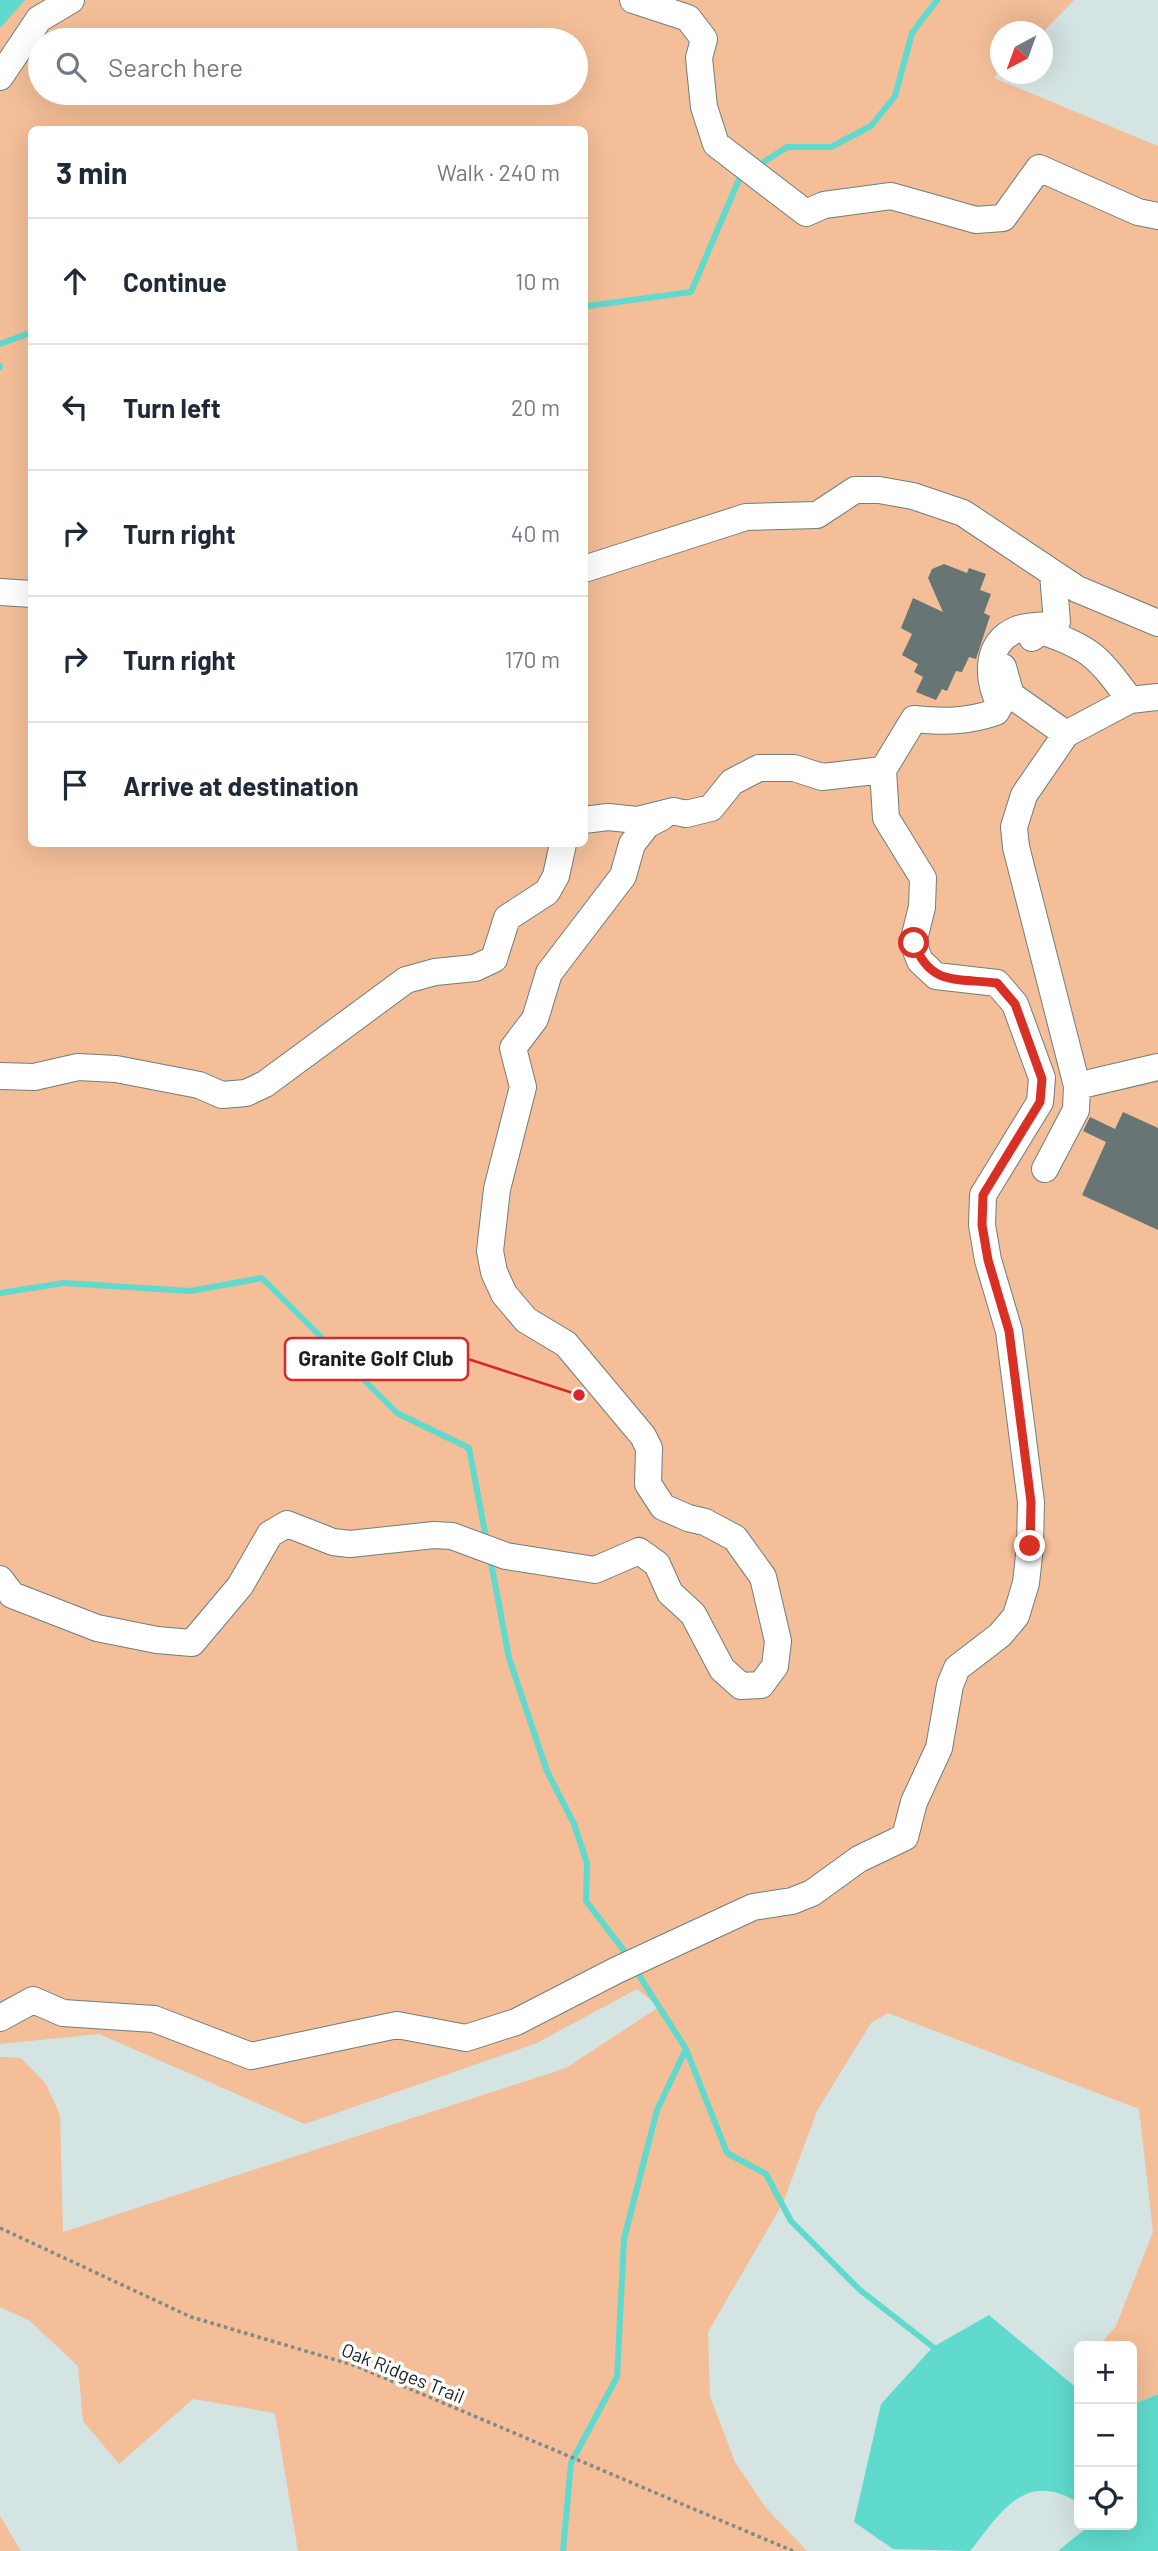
<!DOCTYPE html>
<meta charset="utf-8">
<style>
:root{--surface:#fff;--page:#f2f2f3;--text:#1f2937;--muted:#747a83;--line:#e0e1e3}
body{margin:0;font-family:Barlow,sans-serif;background:var(--page);color:var(--text)}
.controls{position:absolute;right:21px;bottom:21px;display:grid;overflow:hidden;border-radius:10px;box-shadow:0 7px 28px #0002}
.controls button{width:63px;height:63px;display:grid;place-items:center;padding:0;border:0;border-bottom:2px solid var(--line);background:var(--surface);color:var(--text);font:35px sans-serif}
.compass{position:absolute;left:990px;top:21px;width:63px;height:63px;border-radius:50%;background:var(--surface);box-shadow:0 7px 28px #0002;rotate:221deg}
.stop{position:absolute;width:21px;height:21px;margin:-16px;border:5px solid #d93025;border-radius:50%;background:#fff}
.stop.end{background:#d93025;border-color:#fff;box-shadow:0 2px 7px #0008}
.list{margin:0;padding:0;list-style:none}
h2{display:flex;justify-content:space-between;align-items:center;height:91px;margin:0;padding:0 28px;font-size:30px}
h2 small{font-size:23px;font-weight:400;color:var(--muted)}
.list li{display:grid;grid-template-columns:46px 1fr auto;gap:21px;align-items:center;box-sizing:border-box;height:126px;padding:0 28px;border-top:2px solid var(--line)}
.list b{display:block;font-size:26px;white-space:nowrap}
.list em{font-size:23px;font-style:normal;color:var(--muted)}
.icon{flex:none;width:38px;height:38px;fill:none;stroke:currentColor;stroke-width:2;stroke-linecap:round;stroke-linejoin:round}
.map{position:relative;flex:none;width:1158px;height:2551px;overflow:hidden}
.search{position:absolute;background:var(--surface);box-shadow:0 7px 28px #0002;left:28px;top:28px;width:560px;height:77px;display:flex;align-items:center;gap:18px;box-sizing:border-box;padding:0 24px;border-radius:38px;color:var(--muted);font-size:26px}
.panel{position:absolute;background:var(--surface);box-shadow:0 7px 28px #0002;left:28px;top:126px;width:560px;height:721px;border-radius:10px}
.map>svg:first-child{display:block}
</style>
<div class="map">
<svg width="1158" height="2551" viewBox="0 0 1158 2551">
<rect width="100%" height="100%" fill="#d4e4e2"/>
<!-- green -->
<path fill="#f3be98" fill-rule="evenodd" d="M 0,0 L 1074,0 L 1043,32 L 1000,32 L 1000,71 L 994,78 L 1158,146 L 1158,2394 L 1132,2405 L 1132,2346 L 1099,2346 L 1116,2326 L 1153,2232 L 1139,2109 L 888,2013 L 871,2023 L 817,2111 L 783,2203 L 708,2332 L 710,2396 L 735,2462 L 766,2508 L 807,2551 L 298,2551 L 275,2413 L 193,2399 L 119,2464 L 83,2421 L 78,2366 L 30,2321 L 0,2307 L 0,2057 L 21,2058 L 46,2084 L 60,2115 L 63,2232 L 566,2068 L 659,2007 L 637,1989 L 537,2043 L 305,2124 L 99,2034 L 0,2044 ZM 40,40 L 576,40 L 576,93 L 40,93 ZM 32,130 L 584,130 L 584,844 L 32,844 Z
M 0,2516 L 21,2551 L 0,2551 Z"/>
<!-- water -->
<path fill="#5fdacc" d="M 0,0 L 25,0 L 0,28 Z
M 989,2315 L 1079,2390 L 1079,2503 C 1024,2469 1001,2513 970,2551 L 893,2549 L 854,2522 L 881,2404 L 933,2347 Z
M 1158,2394 L 1158,2551 L 1058,2551 L 1090,2525 L 1132,2525 L 1132,2405 Z"/>
<g fill="none" stroke-linecap="round" stroke-linejoin="round">
<!-- stream -->
<path stroke="#5fdacc" stroke-width="6" d="M 756,167 L 787,147 L 831,147 L 871,126 L 895,96 L 912,33 L 937,0
M 584,302 L 588,306 L 691,292 L 740,177 L 744,174
M 0,344 L 32,332
M 0,366 L 0,367
M 0,1293 L 64,1283 L 190,1291 L 262,1278 L 397,1413 L 469,1448 L 487,1543
M 490,1557 L 509,1658 L 547,1771 L 574,1824 L 587,1863 L 586,1901 L 628,1956
M 635,1969 L 686,2049 L 727,2153 L 766,2174 L 791,2221 L 860,2290 L 933,2347
M 563,2551 L 571,2463 L 617,2377 L 624,2239 L 657,2110 L 686,2049"/>
</g>
<!-- building -->
<path fill="#677674" d="M 944,564 L 967,573 L 969,568 L 986,574 L 980,590 L 991,594 L 984,613 L 990,616 L 976,659 L 969,657 L 962,672 L 956,671 L 947,691 L 942,689 L 936,700 L 916,692 L 923,677 L 914,672 L 918,664 L 902,655 L 912,634 L 901,628 L 913,598 L 943,612 L 928,578 L 932,569 Z
M 1123,1112 L 1158,1128 L 1158,1230 L 1082,1195 L 1106,1142 L 1083,1131 L 1090,1117 L 1115,1129 Z"/>
<g fill="none" stroke-linecap="round" stroke-linejoin="round">
<!-- minor casing -->
<g stroke="#707e7c" stroke-width="28">
<path id="minor" d="M 633,0 L 688,18 L 704,39 L 699,58 L 704,107 L 716,144 L 806,213 L 824,205 L 891,196 L 976,220 L 1003,218 L 1039,168 L 1138,212 L 1158,216
M 0,77 L 39,19 L 71,0
M 584,569 L 746,517 L 817,515 L 855,490 L 879,490 L 913,496 L 963,513 L 1077,589 L 1158,623
M 0,592 L 32,594
M 1032,638 L 1041,631 C 1092,648 1099,658 1130,700
M 1003,667 L 1011,695 L 1066,734
M 883,770 L 914,719 C 943,722 967,722 996,712 L 1000,705 C 987,679 984,642 1018,629 C 1031,625 1045,627 1057,622 L 1053,574
M 0,1076 L 34,1077 L 78,1067 L 116,1069 L 199,1085 L 222,1095 L 246,1093 L 265,1084 L 406,980 L 435,972 L 475,968 L 494,959 L 507,918 L 547,892 L 556,876 L 563,844
M 1077,1086 L 1158,1067
M 1045,1169 L 1076,1110 L 1077,1086 L 1016,847 L 1014,827 L 1024,795 L 1066,734 L 1130,700 L 1158,697
M 0,1579 L 12,1595 L 97,1628 L 157,1640 L 192,1643 L 240,1586 L 270,1534 L 287,1524 L 333,1542 L 350,1544 L 434,1535 L 452,1536 L 506,1556 L 595,1570 L 639,1551 L 657,1564 L 670,1593 L 693,1614 L 722,1669 L 741,1686 L 761,1685 L 775,1666 L 778,1641 L 763,1577 L 735,1538 L 705,1522 L 688,1518 L 663,1507 L 648,1484 L 649,1448 L 643,1436 L 566,1344 L 526,1320 L 504,1294 L 494,1272 L 490,1251 L 497,1189 L 523,1087 L 513,1048 L 535,1019 L 549,973 L 623,876 L 632,844 L 647,825 L 662,817
M 0,2018 L 33,2000 L 63,2013 L 154,2019 L 251,2056 L 397,2025 L 466,2038 L 516,2022 L 617,1970 L 753,1907 L 792,1901 L 812,1893 L 859,1859 L 905,1837 L 914,1802 L 939,1748 L 950,1685 L 957,1668 L 1000,1635 L 1016,1616 L 1026,1583 L 1030,1546 L 1031,1502 L 1009,1331 L 988,1260 L 982,1225 L 983,1195 L 1040,1102 L 1042,1078 L 1015,1004 L 997,983 L 936,976 L 920,961 L 913,943 L 922,907 L 923,878 L 886,818 L 883,770 L 822,777 L 794,768 L 759,768 L 732,782 L 711,808 L 686,814 L 673,811 L 637,820 L 608,817 L 584,820"/>
</g>
<!-- path -->
<path stroke="#7e8988" stroke-width="3.5" stroke-dasharray="3.5 3.5" stroke-linecap="butt" d="M 0,2228 L 191,2317 L 356,2366 L 793,2551"/>
<!-- minor -->
<use href="#minor" stroke="#fff" stroke-width="26"/>
</g>
<g fill="none" stroke-linecap="round" stroke-linejoin="round">
<!-- route -->
<path stroke="#d93025" stroke-width="9" d="M 914,943 C 930,986 956,978 997,983 L 1015,1004 L 1042,1079 L 1040,1102 L 983,1195 L 982,1225 L 988,1260 L 1009,1331 L 1031,1502 L 1030,1546"/>
</g>
<g text-anchor="middle" stroke-width="7" stroke-linejoin="round" paint-order="stroke">
<!-- street labels -->
<g font-size="19" fill="#1a201f" stroke="#fff">
<text transform="translate(403 2373) rotate(22)" y="7">Oak Ridges Trail</text>
</g>
</g>
<!-- callouts -->
<path fill="none" stroke="#d62828" stroke-width="2.5" d="M579 1395L468 1359"/>
<circle fill="#d62828" stroke="#fff" stroke-width="2.5" cx="579" cy="1395" r="7"/>
<rect fill="#fff" stroke="#d62828" stroke-width="2.5" x="285" y="1338" width="183" height="42" rx="7"/>
<g font-size="21" text-anchor="middle" font-weight="bold" fill="#1a201f">
<text x="376" y="1366">Granite Golf Club</text>
</g>
</svg>
<div class="controls">
<button>+</button>
<button>−</button>
<button><svg class="icon" aria-label="locate" viewBox="0 0 24 24"><circle cx="12" cy="12" r="6"/><path d="M12 2v4M12 18v4M2 12h4M18 12h4"/></svg></button>
</div>
<svg class="compass" viewBox="-18 -18 36 36"><path d="M0-13l5 13h-10z" fill="#e53935"/><path d="M0 13l5-13h-10z" fill="#747a83"/></svg>
<div class="stop" style="left:914px;top:943px"></div>
<div class="stop end" style="left:1030px;top:1546px"></div>
<div class="search"><svg class="icon" aria-label="search" viewBox="0 0 24 24"><circle cx="10" cy="10" r="6"/><path d="M15 15l6 6"/></svg>Search here</div>
<section class="panel">
<h2>3 min<small>Walk · 240 m</small></h2>
<ul class="list">
<li><svg class="icon" aria-label="ahead" viewBox="0 0 24 24"><path d="M12 20V5M6 11l6-6 6 6"/></svg><div><b>Continue</b></div><em>10 m</em></li>
<li><svg class="icon" aria-label="left" viewBox="0 0 24 24"><path d="M17 20v-9H6M10 6l-5 5 5 5"/></svg><div><b>Turn left</b></div><em>20 m</em></li>
<li><svg class="icon" aria-label="right" viewBox="0 0 24 24"><path d="M7 20v-9h11M14 6l5 5-5 5"/></svg><div><b>Turn right</b></div><em>40 m</em></li>
<li><svg class="icon" aria-label="right" viewBox="0 0 24 24"><path d="M7 20v-9h11M14 6l5 5-5 5"/></svg><div><b>Turn right</b></div><em>170 m</em></li>
<li><svg class="icon" aria-label="arrive" viewBox="0 0 24 24"><path d="M6 21V4h12l-3 4 3 4H6"/></svg><div><b>Arrive at destination</b></div></li>
</ul>
</section>
</div>
